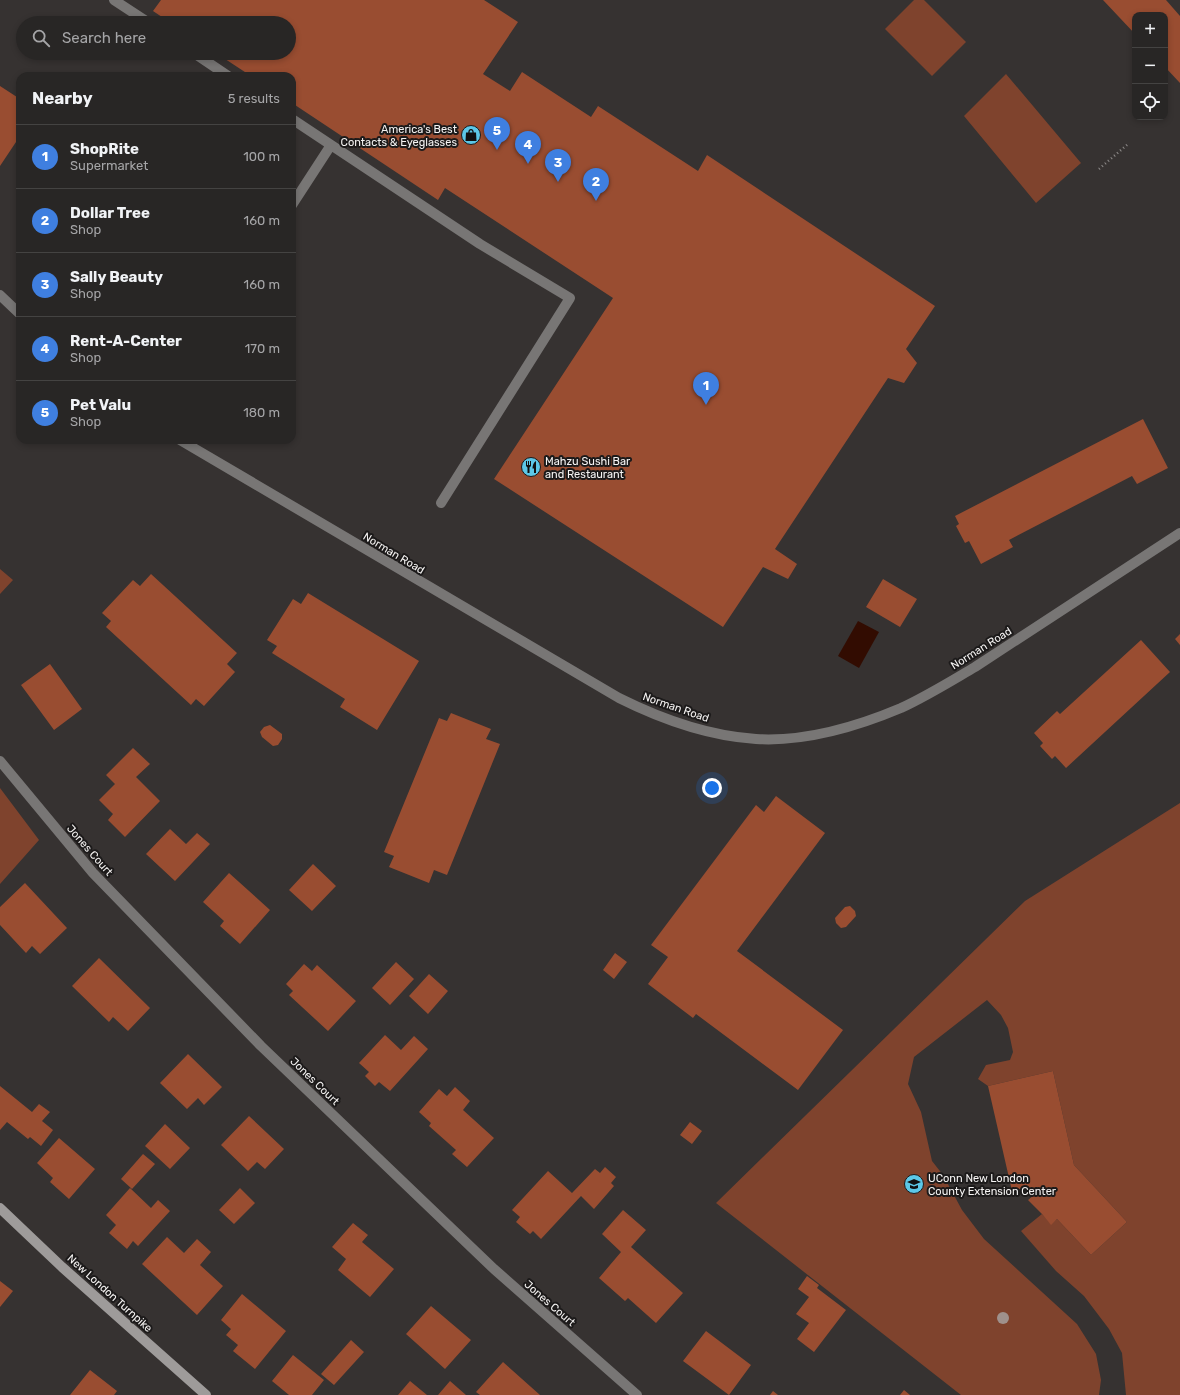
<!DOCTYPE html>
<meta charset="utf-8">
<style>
:root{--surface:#282625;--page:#302e2d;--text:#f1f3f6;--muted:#a5a5a7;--line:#444342;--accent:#5cc7e7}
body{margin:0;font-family:Rubik,sans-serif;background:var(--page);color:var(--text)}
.controls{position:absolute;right:12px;top:12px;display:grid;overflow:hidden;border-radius:8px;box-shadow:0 2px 6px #0003}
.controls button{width:36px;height:36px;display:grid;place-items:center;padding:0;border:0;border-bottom:1px solid var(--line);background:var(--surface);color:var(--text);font:20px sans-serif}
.you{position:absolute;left:712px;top:788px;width:14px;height:14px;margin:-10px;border:3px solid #fff;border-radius:50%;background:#1a73e8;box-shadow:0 0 0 6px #1a73e833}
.badge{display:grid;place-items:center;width:26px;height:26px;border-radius:50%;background:var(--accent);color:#fff;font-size:13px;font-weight:700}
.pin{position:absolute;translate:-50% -33px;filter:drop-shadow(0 1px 2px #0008)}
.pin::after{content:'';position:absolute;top:21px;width:14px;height:12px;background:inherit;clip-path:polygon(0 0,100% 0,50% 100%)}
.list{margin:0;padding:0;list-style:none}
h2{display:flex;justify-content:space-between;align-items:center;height:52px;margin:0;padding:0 16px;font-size:17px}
h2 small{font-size:13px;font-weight:400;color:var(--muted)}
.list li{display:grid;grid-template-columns:26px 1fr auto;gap:12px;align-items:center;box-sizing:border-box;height:64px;padding:0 16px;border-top:1px solid var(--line)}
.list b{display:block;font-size:15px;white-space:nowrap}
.list p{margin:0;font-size:13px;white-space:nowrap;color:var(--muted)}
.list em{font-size:13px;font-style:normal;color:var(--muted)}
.icon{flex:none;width:22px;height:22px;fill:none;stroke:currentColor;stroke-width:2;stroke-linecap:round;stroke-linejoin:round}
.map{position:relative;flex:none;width:1180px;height:1395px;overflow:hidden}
.search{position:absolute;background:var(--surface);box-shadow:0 2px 6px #0003;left:16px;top:16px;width:280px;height:44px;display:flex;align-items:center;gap:10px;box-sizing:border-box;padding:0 14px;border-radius:22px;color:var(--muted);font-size:15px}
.panel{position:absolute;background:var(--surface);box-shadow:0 2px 6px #0003;left:16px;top:72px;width:280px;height:372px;border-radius:12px}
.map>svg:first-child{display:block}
</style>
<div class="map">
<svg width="1180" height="1395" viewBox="0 0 1180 1395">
<rect width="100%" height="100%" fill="#363231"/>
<!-- green -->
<path fill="#7f432d" d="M 914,0 L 924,0 L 966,42 L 932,76 L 885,29 Z
M 1006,74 L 1081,163 L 1036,203 L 964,116 Z
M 0,569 L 13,580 L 0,594 Z
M 0,788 L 39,840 L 0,884 Z
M 1180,803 L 1180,1395 L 1126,1395 L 1122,1353 L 1109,1329 L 1084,1296 L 1056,1271 L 1021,1231 L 1042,1214 L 1051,1224 L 1057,1219 L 1091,1255 L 1127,1222 L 1074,1165 L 1053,1071 L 988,1086 L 978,1079 L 986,1065 L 1010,1060 L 1013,1052 L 1008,1028 L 1001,1015 L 987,1000 L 914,1057 L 908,1084 L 921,1112 L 932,1161 L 943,1175 L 962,1210 L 984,1239 L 1077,1324 L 1096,1354 L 1101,1380 L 1099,1395 L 961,1395 L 716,1203 L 1025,901 Z"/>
<!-- water -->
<path fill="#320c01" d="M 858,621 L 879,632 L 859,668 L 838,656 Z"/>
<!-- building -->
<path fill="#994d31" d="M 161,0 L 484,0 L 518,22 L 483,74 L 510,91 L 522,72 L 591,117 L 598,106 L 698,171 L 707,155 L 935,306 L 906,349 L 917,363 L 904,383 L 888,378 L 775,549 L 797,564 L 788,579 L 763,567 L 723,627 L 494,479 L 613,298 L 445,188 L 438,200 L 292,103 L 292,76 L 251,76 L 216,53 L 289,53 L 289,23 L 171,23 L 153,11 Z
M 1103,0 L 1166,0 L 1180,16 L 1180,83 L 1165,67 L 1165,15 L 1135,15 L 1135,34 Z
M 0,86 L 20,99 L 20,136 L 0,166 Z
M 1143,419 L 1168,468 L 1137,484 L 1132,476 L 1009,540 L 1013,547 L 981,564 L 969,541 L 965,543 L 956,526 L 959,524 L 955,516 Z
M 151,574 L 237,653 L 227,664 L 235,672 L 204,706 L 196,699 L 191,705 L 106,627 L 111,621 L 102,613 L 133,580 L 140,586 Z
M 883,579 L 917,599 L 900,627 L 866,607 Z
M 308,593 L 419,661 L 377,730 L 340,707 L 345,699 L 272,653 L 277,646 L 267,640 L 293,599 L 301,604 Z
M 1180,634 L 1180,645 L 1175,639 Z
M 1141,640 L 1170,672 L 1066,768 L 1055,756 L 1052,759 L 1040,746 L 1043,743 L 1034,733 L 1057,711 L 1060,714 Z
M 50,664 L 82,709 L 54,730 L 21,685 Z
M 451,713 L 491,729 L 486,739 L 500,744 L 447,875 L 434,870 L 429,883 L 389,867 L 394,856 L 384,852 L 439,718 L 447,721 Z
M 270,725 L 282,734 L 282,739 L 278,745 L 273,746 L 262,737 L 260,732 L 264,727 Z
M 133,748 L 150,764 L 136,777 L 160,801 L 125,837 L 108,820 L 113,814 L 99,800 L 115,784 L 106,775 Z
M 776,796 L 825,833 L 737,951 L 843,1030 L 798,1090 L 696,1014 L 693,1018 L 648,984 L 668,957 L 651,945 L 756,805 L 764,812 Z
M 170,829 L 186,844 L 197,833 L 210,844 L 175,881 L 146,854 Z
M 313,864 L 336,886 L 312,911 L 289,890 Z
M 229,873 L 270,910 L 240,944 L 220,926 L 224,921 L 203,902 Z
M 25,883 L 67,928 L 40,954 L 32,946 L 26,953 L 0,925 L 0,907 Z
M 850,906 L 855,911 L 856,916 L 846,927 L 841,928 L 836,923 L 835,918 L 845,907 Z
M 615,953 L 627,962 L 614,979 L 603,970 Z
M 99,958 L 150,1008 L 128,1031 L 113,1017 L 109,1022 L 72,986 Z
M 396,962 L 414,979 L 390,1005 L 372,988 Z
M 304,964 L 312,971 L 317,965 L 356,1001 L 328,1031 L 289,995 L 293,991 L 286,984 Z
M 429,974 L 448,991 L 428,1014 L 409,996 Z
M 385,1035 L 401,1050 L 414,1036 L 428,1049 L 390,1091 L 379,1082 L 375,1086 L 365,1076 L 369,1072 L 359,1063 Z
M 188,1054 L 222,1087 L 204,1105 L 198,1098 L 187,1109 L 160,1083 Z
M 1053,1071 L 1074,1165 L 1127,1222 L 1091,1255 L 1057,1219 L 1051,1225 L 1042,1214 L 1028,1200 L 1035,1194 L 1027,1187 L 1012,1191 L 988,1086 Z
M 0,1086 L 32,1112 L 39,1104 L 50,1112 L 42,1121 L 53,1130 L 41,1146 L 30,1137 L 28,1139 L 7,1122 L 0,1130 Z
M 455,1087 L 470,1101 L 463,1110 L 494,1138 L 467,1167 L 452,1154 L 456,1150 L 429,1126 L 431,1123 L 419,1112 L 439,1089 L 447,1096 Z
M 249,1116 L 284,1149 L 265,1169 L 257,1162 L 248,1171 L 221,1145 Z
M 690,1122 L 702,1131 L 692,1144 L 680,1135 Z
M 165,1124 L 190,1148 L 170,1169 L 145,1146 Z
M 59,1138 L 95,1169 L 69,1199 L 50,1182 L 53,1178 L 37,1163 Z
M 143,1154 L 155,1164 L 132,1189 L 121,1179 Z
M 605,1167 L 616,1177 L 611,1183 L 614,1186 L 594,1209 L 581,1196 L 541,1239 L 533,1231 L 530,1234 L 516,1222 L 520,1217 L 512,1210 L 548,1171 L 572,1193 L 595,1169 L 600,1173 Z
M 130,1188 L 151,1208 L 158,1200 L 170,1211 L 138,1246 L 133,1241 L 127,1249 L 109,1233 L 116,1225 L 106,1215 Z
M 240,1188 L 255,1203 L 234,1224 L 219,1210 Z
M 623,1210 L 646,1230 L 631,1247 L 683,1293 L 656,1323 L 628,1298 L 625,1301 L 599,1278 L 621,1252 L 602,1234 Z
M 353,1223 L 368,1235 L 362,1242 L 394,1269 L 370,1297 L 338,1270 L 346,1259 L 332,1247 Z
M 167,1237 L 184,1253 L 197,1239 L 211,1252 L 200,1265 L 223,1286 L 197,1315 L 142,1264 Z
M 807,1276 L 819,1285 L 817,1288 L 846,1310 L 814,1352 L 797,1339 L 809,1323 L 796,1314 L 809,1297 L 798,1289 Z
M 0,1281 L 13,1291 L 0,1307 Z
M 242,1294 L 286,1331 L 255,1369 L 233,1351 L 238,1345 L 226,1335 L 231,1329 L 221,1320 Z
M 431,1306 L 471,1340 L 445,1369 L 406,1334 Z
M 706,1331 L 751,1365 L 729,1395 L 683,1361 Z
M 351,1340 L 364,1352 L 334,1385 L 321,1374 Z
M 293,1355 L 324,1380 L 312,1395 L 289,1395 L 272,1381 Z
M 503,1362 L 540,1395 L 480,1395 L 476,1392 Z
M 90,1370 L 117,1391 L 114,1395 L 70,1395 Z
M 410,1381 L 427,1395 L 398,1395 Z
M 450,1381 L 466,1395 L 438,1395 Z
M 904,1390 L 910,1395 L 900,1395 Z
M 773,1391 L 778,1395 L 770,1395 Z"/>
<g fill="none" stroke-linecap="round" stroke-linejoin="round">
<!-- path -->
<path stroke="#8e8b8a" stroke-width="2.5" stroke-dasharray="1 3" stroke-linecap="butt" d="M 1099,169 L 1128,144"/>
<!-- lane -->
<path stroke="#787675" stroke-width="10" d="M 114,0 L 149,23
M 194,53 L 228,76
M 292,119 L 480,244 L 570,298 L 441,503
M 292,205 L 331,145"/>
<!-- street -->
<path stroke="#787675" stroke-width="10" d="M 0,295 L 20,314
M 180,440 L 619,698 C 661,719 709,736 756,739 C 805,742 856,727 901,708 C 927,696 951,681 975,667 L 1180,533
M 0,761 L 93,873 L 261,1046 L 494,1269 L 637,1395"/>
<!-- secondary -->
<path stroke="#9e9b9a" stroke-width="10" d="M 0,1208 L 62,1267 L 206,1395"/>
</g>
<!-- trees -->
<circle fill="#9f918c" cx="1003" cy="1318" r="6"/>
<!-- icons -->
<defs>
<g id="shop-disc" transform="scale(1)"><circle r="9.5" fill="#5cc7e7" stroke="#1c1a1a"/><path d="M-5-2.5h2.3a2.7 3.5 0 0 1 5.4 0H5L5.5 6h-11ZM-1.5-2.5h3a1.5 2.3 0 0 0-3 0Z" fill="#111"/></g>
<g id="restaurant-disc" transform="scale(1)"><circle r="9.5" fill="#5cc7e7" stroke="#1c1a1a"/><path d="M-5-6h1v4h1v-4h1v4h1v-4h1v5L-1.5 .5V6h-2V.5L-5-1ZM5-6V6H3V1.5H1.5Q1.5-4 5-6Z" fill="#111"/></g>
<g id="university-disc" transform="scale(1)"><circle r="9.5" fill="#5cc7e7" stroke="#1c1a1a"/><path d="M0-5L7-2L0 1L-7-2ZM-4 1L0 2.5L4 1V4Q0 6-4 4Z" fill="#111"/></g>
</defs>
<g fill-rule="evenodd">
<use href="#shop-disc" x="471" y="135"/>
<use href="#restaurant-disc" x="531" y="467"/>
<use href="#university-disc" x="914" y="1184"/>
</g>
<g text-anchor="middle" stroke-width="4" stroke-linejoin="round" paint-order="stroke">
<!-- poi labels -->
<g font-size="11" fill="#f6f4f3" stroke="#1c1a1a" text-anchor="start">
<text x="457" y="133" text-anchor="end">America's Best<tspan x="457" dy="13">Contacts &amp; Eyeglasses</tspan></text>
<text x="545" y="465">Mahzu Sushi Bar<tspan x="545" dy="13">and Restaurant</tspan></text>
<text x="928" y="1182">UConn New London<tspan x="928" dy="13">County Extension Center</tspan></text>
</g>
<!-- street labels -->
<g font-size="11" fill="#f6f4f3" stroke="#1c1a1a">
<text transform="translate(394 553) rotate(31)" y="4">Norman Road</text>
<text transform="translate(981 648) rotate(-32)" y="4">Norman Road</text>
<text transform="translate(676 707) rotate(19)" y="4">Norman Road</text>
<text transform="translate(90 850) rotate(49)" y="4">Jones Court</text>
<text transform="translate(315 1081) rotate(44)" y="4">Jones Court</text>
<text transform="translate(110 1293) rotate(42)" y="4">New London Turnpike</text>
<text transform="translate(550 1303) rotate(41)" y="4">Jones Court</text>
</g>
</g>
</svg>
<div class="controls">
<button>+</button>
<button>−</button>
<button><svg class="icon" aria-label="locate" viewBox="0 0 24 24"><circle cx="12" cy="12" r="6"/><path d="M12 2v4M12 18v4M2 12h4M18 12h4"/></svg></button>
</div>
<div class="you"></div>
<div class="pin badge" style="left:706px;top:405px;background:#3f7fe0">1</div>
<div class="pin badge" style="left:596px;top:201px;background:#3f7fe0">2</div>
<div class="pin badge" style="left:558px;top:182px;background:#3f7fe0">3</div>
<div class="pin badge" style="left:528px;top:164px;background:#3f7fe0">4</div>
<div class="pin badge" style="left:497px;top:150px;background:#3f7fe0">5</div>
<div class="search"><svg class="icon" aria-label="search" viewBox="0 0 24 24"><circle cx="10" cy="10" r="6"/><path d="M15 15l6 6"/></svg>Search here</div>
<section class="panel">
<h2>Nearby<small>5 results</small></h2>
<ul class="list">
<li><span class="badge" style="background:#3f7fe0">1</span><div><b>ShopRite</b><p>Supermarket</p></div><em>100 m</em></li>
<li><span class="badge" style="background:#3f7fe0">2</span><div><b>Dollar Tree</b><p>Shop</p></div><em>160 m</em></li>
<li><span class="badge" style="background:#3f7fe0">3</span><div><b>Sally Beauty</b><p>Shop</p></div><em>160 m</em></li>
<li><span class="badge" style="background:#3f7fe0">4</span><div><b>Rent-A-Center</b><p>Shop</p></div><em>170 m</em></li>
<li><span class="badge" style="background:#3f7fe0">5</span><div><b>Pet Valu</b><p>Shop</p></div><em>180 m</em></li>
</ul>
</section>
</div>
